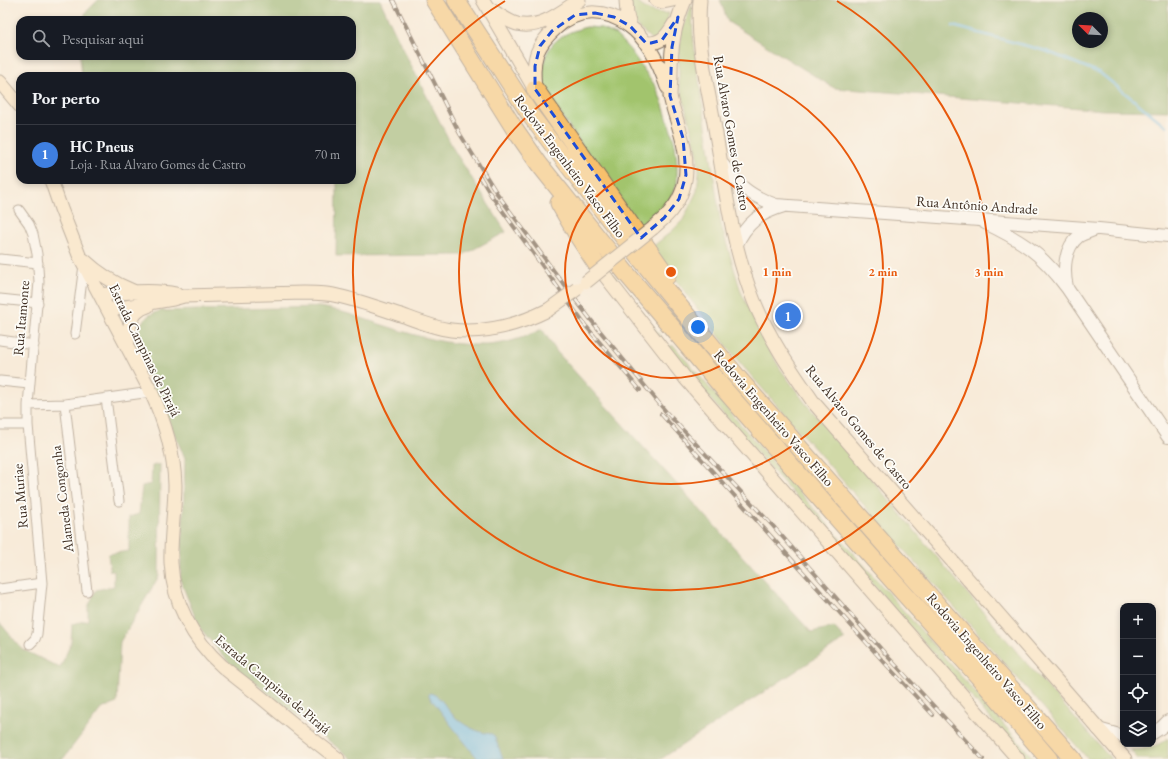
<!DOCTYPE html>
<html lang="pt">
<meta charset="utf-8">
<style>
:root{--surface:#171b24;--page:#242831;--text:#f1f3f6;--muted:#9ea1a6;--line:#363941;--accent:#1f6fb2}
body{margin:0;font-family:"EB Garamond",serif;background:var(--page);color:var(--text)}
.controls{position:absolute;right:12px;bottom:12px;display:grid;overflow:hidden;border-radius:8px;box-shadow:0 2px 6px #0003}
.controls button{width:36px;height:36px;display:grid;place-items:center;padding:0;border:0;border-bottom:1px solid var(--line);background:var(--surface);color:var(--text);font:20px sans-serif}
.compass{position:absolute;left:1072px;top:12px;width:36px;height:36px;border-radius:50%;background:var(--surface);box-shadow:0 2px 6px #0003;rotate:294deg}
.you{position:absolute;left:698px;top:327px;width:14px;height:14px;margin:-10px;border:3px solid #fff;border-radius:50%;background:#1a73e8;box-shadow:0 0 0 6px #1a73e833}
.badge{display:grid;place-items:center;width:26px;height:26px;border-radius:50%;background:var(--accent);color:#fff;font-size:13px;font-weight:700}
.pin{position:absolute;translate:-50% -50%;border:2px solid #fff;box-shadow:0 1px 4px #0006}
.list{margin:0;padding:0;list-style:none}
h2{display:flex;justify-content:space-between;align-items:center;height:52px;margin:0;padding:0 16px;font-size:17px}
h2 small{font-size:13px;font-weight:400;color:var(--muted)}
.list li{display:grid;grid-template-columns:26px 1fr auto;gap:12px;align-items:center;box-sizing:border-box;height:60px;padding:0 16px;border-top:1px solid var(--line)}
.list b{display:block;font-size:15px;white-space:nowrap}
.list p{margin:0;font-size:13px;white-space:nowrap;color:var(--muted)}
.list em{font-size:13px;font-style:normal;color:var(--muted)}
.icon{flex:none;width:22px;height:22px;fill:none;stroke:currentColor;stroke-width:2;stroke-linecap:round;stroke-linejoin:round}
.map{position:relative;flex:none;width:1168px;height:759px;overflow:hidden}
.search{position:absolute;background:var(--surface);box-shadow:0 2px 6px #0003;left:16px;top:16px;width:340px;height:44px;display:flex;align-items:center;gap:10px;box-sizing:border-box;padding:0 14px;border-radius:12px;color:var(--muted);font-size:15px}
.panel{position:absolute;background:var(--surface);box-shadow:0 2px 6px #0003;left:16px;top:72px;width:340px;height:112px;border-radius:12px}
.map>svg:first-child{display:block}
</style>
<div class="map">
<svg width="1168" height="759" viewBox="0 0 1168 759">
<rect width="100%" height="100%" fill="#fdfcf7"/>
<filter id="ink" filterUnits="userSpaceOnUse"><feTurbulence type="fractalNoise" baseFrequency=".025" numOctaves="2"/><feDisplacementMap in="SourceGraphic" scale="8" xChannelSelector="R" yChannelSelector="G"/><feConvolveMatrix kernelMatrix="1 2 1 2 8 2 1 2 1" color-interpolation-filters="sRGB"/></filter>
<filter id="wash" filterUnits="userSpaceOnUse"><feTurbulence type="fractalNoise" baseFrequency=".012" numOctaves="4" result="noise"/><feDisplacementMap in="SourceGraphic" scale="16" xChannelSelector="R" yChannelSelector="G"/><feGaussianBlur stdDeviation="0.9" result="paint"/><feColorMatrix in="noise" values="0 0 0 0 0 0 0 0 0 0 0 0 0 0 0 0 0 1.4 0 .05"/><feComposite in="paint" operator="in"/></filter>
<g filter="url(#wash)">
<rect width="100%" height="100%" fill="#f8ebd9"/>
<!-- green -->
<path fill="#a2c46d" stroke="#6e7746" d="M 630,0 L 636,0 C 643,10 657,14 669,13 L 664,33 L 653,41 L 635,24 Z
M 692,4 L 693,36 L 696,60 L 721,225 L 741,292 L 762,337 L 781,370 L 806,404 L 872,480 L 1021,657 L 1111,759 L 1088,759 L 1029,691 L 856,496 L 741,364 L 690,299 L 652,247 L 671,232 L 683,220 L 697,191 L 699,171 L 697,151 L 679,83 L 679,58 L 681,33 Z
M 587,27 L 601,28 L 616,35 L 630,50 L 656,87 L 662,102 L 675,144 L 677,164 L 677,184 L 667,206 L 639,229 L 544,90 C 539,53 551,35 587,27 Z
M 602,260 L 668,346 L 674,346 L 765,453 L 1034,759 L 1026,759 L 696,383 L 622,290 Z
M 1168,738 L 1168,759 L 1138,759 L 1131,750 C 1145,750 1157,747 1168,738 Z"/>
<!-- forest -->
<path fill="#81aa60" stroke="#5e6a3f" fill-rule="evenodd" d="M 98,0 L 380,0 L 400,43 L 454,150 L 506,232 L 463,255 L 336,256 L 337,180 L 352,180 L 352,76 L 82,76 L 80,56 L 352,56 L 352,20 L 83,20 L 86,12 Z
M 720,0 L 1168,0 L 1168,111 L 1103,110 L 924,95 L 834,88 L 728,22 ZM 1078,18 L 1102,18 L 1102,42 L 1078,42 Z
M 319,307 C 343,310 365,320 389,327 C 419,337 449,345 481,345 C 486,345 491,345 496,344 C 512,342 528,336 542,329 L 557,352 L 811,632 L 834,627 L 845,639 L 661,759 L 352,759 L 229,663 L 199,627 L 180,579 L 183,522 L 185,458 L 143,364 L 135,349 L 134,338 L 142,322 L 149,315 L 160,311 Z
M 160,464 L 159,576 L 120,642 L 117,703 L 101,709 L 63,759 L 0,759 L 0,623 L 22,649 L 60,668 L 71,643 L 72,624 L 88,620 L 88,607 L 96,590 L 114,586 L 114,571 L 110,571 L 108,554 L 129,551 L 129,517 L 139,514 L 142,486 L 151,484 L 152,466 Z"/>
<!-- water -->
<path fill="#6abbe6" stroke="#527282" d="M 429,693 C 440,694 445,707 452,714 C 462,725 478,733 492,734 L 495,737 L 503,759 L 478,759 L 451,725 L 429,696 Z"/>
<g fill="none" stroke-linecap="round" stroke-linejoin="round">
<!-- stream -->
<path stroke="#6abbe6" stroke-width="2.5" d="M 953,26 L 1046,51 L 1100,73 L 1166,126"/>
</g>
</g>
<g filter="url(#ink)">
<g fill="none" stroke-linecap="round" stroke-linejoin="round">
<!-- minor casing -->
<g stroke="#7d6e5f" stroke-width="11">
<path id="minor" d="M 19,210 L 29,224 L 33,234 L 37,254 L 39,282 L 28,405 L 28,425 L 42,583 L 37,634 L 35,639 L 30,644
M 0,259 L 38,263
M 0,299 L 38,303
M 75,334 L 84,265
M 0,340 L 34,345
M 0,381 L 29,384
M 106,398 L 119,501
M 65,404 L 87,591
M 28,405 L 65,404 L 151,392
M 0,425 L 28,425
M 0,589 L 42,583"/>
</g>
<!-- tertiary casing -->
<g stroke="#7d6e5f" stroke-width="14">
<path id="tertiary" d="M 721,162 C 738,185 748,195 776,205 L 1099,229 L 1168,236
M 985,223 C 1000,230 1015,238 1029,248 C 1044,259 1056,273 1067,288 L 1168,437
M 736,246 C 746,223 760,213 784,206
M 1067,287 C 1063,270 1064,248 1079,236 C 1084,233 1089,232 1094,230
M 1098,729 L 1123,736
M 1153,733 L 1162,727 L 1168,721"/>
</g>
<!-- secondary casing -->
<g stroke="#7d6e5f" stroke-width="15">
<path id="secondary" d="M 483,0 L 534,88
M 626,0 L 627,15 L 630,26
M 656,0 L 663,2 L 673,0
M 700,0 C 696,41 707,83 714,123 C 725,183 731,244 754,301 C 769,338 791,370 814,403 L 1125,759
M 490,9 C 498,14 507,21 517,24 C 540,30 561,12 579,0
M 646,43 C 661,44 667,36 674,24
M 0,82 L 20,106
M 535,89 C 534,77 533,65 537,53 C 541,43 547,36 555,29 C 577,8 605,8 629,26 C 649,40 660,66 667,87
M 51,180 L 61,209 L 79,255 L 151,392 C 165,422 174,451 175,485 C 175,511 170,537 171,563 C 173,603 193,640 222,666 C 235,677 249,687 262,698 C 287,719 312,739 338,759
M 653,228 C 659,222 667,217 672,209 C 690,187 688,157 680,131 C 677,120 672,107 670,96 C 670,89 671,81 671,74 C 671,46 674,26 685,0
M 84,260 C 99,274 115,284 133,291
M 599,268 L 685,378 L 1018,759
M 100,295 C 123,292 154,289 176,294
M 108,310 L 173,299 L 184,296 L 304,293 C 316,293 327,293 338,296 C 360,301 382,309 404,316 C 420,322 435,328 451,330 C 485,334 518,325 548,310
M 128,348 C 127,337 129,321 136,313 C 139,310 144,307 148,306"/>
</g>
<!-- motorway casing -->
<g stroke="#7d6e5f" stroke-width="19">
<path id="motorway" d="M 434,0 L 514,128 L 539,164 L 626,273 L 724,389 L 859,543 L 978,676 L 1049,759
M 456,0 L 531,116 L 606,215 L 652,273 L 739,379 L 1073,759
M 535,89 L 667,276
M 559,203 L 578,236 L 599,268"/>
</g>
<!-- minor -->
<use href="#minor" stroke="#fff" stroke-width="9"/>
<!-- tertiary -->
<use href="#tertiary" stroke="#fff" stroke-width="12"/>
<!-- secondary -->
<use href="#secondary" stroke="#fce6c4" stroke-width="13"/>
<!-- motorway -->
<use href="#motorway" stroke="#f7c06c" stroke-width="17"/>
<!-- rail casing -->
<g stroke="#3b2a1e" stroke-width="4">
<path id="rail" d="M 393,0 L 460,134 L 496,192 L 556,274 L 591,320 L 667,413 L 773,526 L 889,658 L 983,759
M 480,177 L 491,195 L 585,325 L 640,390
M 661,414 L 882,660 L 933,715"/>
</g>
<!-- rail -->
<use href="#rail" stroke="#fdfcf7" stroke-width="2.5" stroke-dasharray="8" stroke-linecap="butt"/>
<!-- secondary-bridge casing -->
<g stroke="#7d6e5f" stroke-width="15" stroke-linecap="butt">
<path id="secondary-bridge" d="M 586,282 L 653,228
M 548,310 L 577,289"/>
</g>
<!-- secondary-bridge -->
<use href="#secondary-bridge" stroke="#fce6c4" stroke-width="13"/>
</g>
</g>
<!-- marked area -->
<path d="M0 0H1168V759H0ZM 595,13 L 614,17 L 630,26 L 646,43 L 651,43 L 662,40 L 678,17 L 672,47 L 670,96 L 683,138 L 686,175 L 679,199 L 664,218 L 641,238 L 535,89 L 535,66 L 540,46 L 552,31 L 575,15 Z" fill="#f8ebd9" fill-opacity=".55" fill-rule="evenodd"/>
<path fill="none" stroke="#1d4ed8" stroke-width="3" stroke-dasharray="8 5" stroke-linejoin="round" d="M 595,13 L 614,17 L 630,26 L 646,43 L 651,43 L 662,40 L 678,17 L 672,47 L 670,96 L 683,138 L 686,175 L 679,199 L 664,218 L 641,238 L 535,89 L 535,66 L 540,46 L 552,31 L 575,15 Z"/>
<!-- distance rings -->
<g fill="none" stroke="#e8590c" stroke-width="2">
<circle cx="671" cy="272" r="106"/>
<circle cx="671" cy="272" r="212"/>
<path d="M837 1A318 318 0 1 1 505 1"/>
</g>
<g text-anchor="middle" stroke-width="3.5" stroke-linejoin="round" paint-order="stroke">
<!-- street labels -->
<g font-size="14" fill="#3b2a1e" stroke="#fdfcf7">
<text transform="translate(732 133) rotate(80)" y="5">Rua Alvaro Gomes de Castro</text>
<text transform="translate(570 166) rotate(53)" y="5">Rodovia Engenheiro Vasco Filho</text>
<text transform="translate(977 205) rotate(4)" y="5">Rua Antônio Andrade</text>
<text transform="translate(21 318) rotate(-85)" y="5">Rua Itamonte</text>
<text transform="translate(145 350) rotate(64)" y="5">Estrada Campinas de Pirajá</text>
<text transform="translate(774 418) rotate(49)" y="5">Rodovia Engenheiro Vasco Filho</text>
<text transform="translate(859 427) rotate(50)" y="5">Rua Alvaro Gomes de Castro</text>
<text transform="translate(20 496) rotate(-95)" y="5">Rua Muriae</text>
<text transform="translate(62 499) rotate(-97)" y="5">Alameda Congonha</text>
<text transform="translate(987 661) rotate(49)" y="5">Rodovia Engenheiro Vasco Filho</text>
<text transform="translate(273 684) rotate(40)" y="5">Estrada Campinas de Pirajá</text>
</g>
</g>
<circle cx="671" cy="272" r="6" fill="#e8590c" stroke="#fdfcf7" stroke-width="2"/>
<g font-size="12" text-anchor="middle" font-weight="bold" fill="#e8590c" stroke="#fdfcf7" stroke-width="3.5" stroke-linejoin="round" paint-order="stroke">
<text x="777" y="276">1 min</text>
<text x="883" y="276">2 min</text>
<text x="989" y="276">3 min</text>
</g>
</svg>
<div class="controls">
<button>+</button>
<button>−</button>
<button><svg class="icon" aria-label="locate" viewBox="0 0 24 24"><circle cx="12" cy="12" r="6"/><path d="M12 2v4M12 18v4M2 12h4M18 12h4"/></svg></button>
<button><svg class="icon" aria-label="layers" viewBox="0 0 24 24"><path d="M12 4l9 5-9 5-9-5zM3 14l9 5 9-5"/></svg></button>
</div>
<svg class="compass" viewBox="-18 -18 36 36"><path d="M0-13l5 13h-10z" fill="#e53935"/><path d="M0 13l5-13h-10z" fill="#9ea1a6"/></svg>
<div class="you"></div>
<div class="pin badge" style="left:788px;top:316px;background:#3f7fe0">1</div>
<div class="search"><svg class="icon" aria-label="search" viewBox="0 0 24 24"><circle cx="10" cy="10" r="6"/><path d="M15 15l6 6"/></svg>Pesquisar aqui</div>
<section class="panel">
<h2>Por perto<small></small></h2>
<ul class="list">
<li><span class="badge" style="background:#3f7fe0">1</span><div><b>HC Pneus</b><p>Loja · Rua Alvaro Gomes de Castro</p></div><em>70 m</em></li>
</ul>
</section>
</div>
